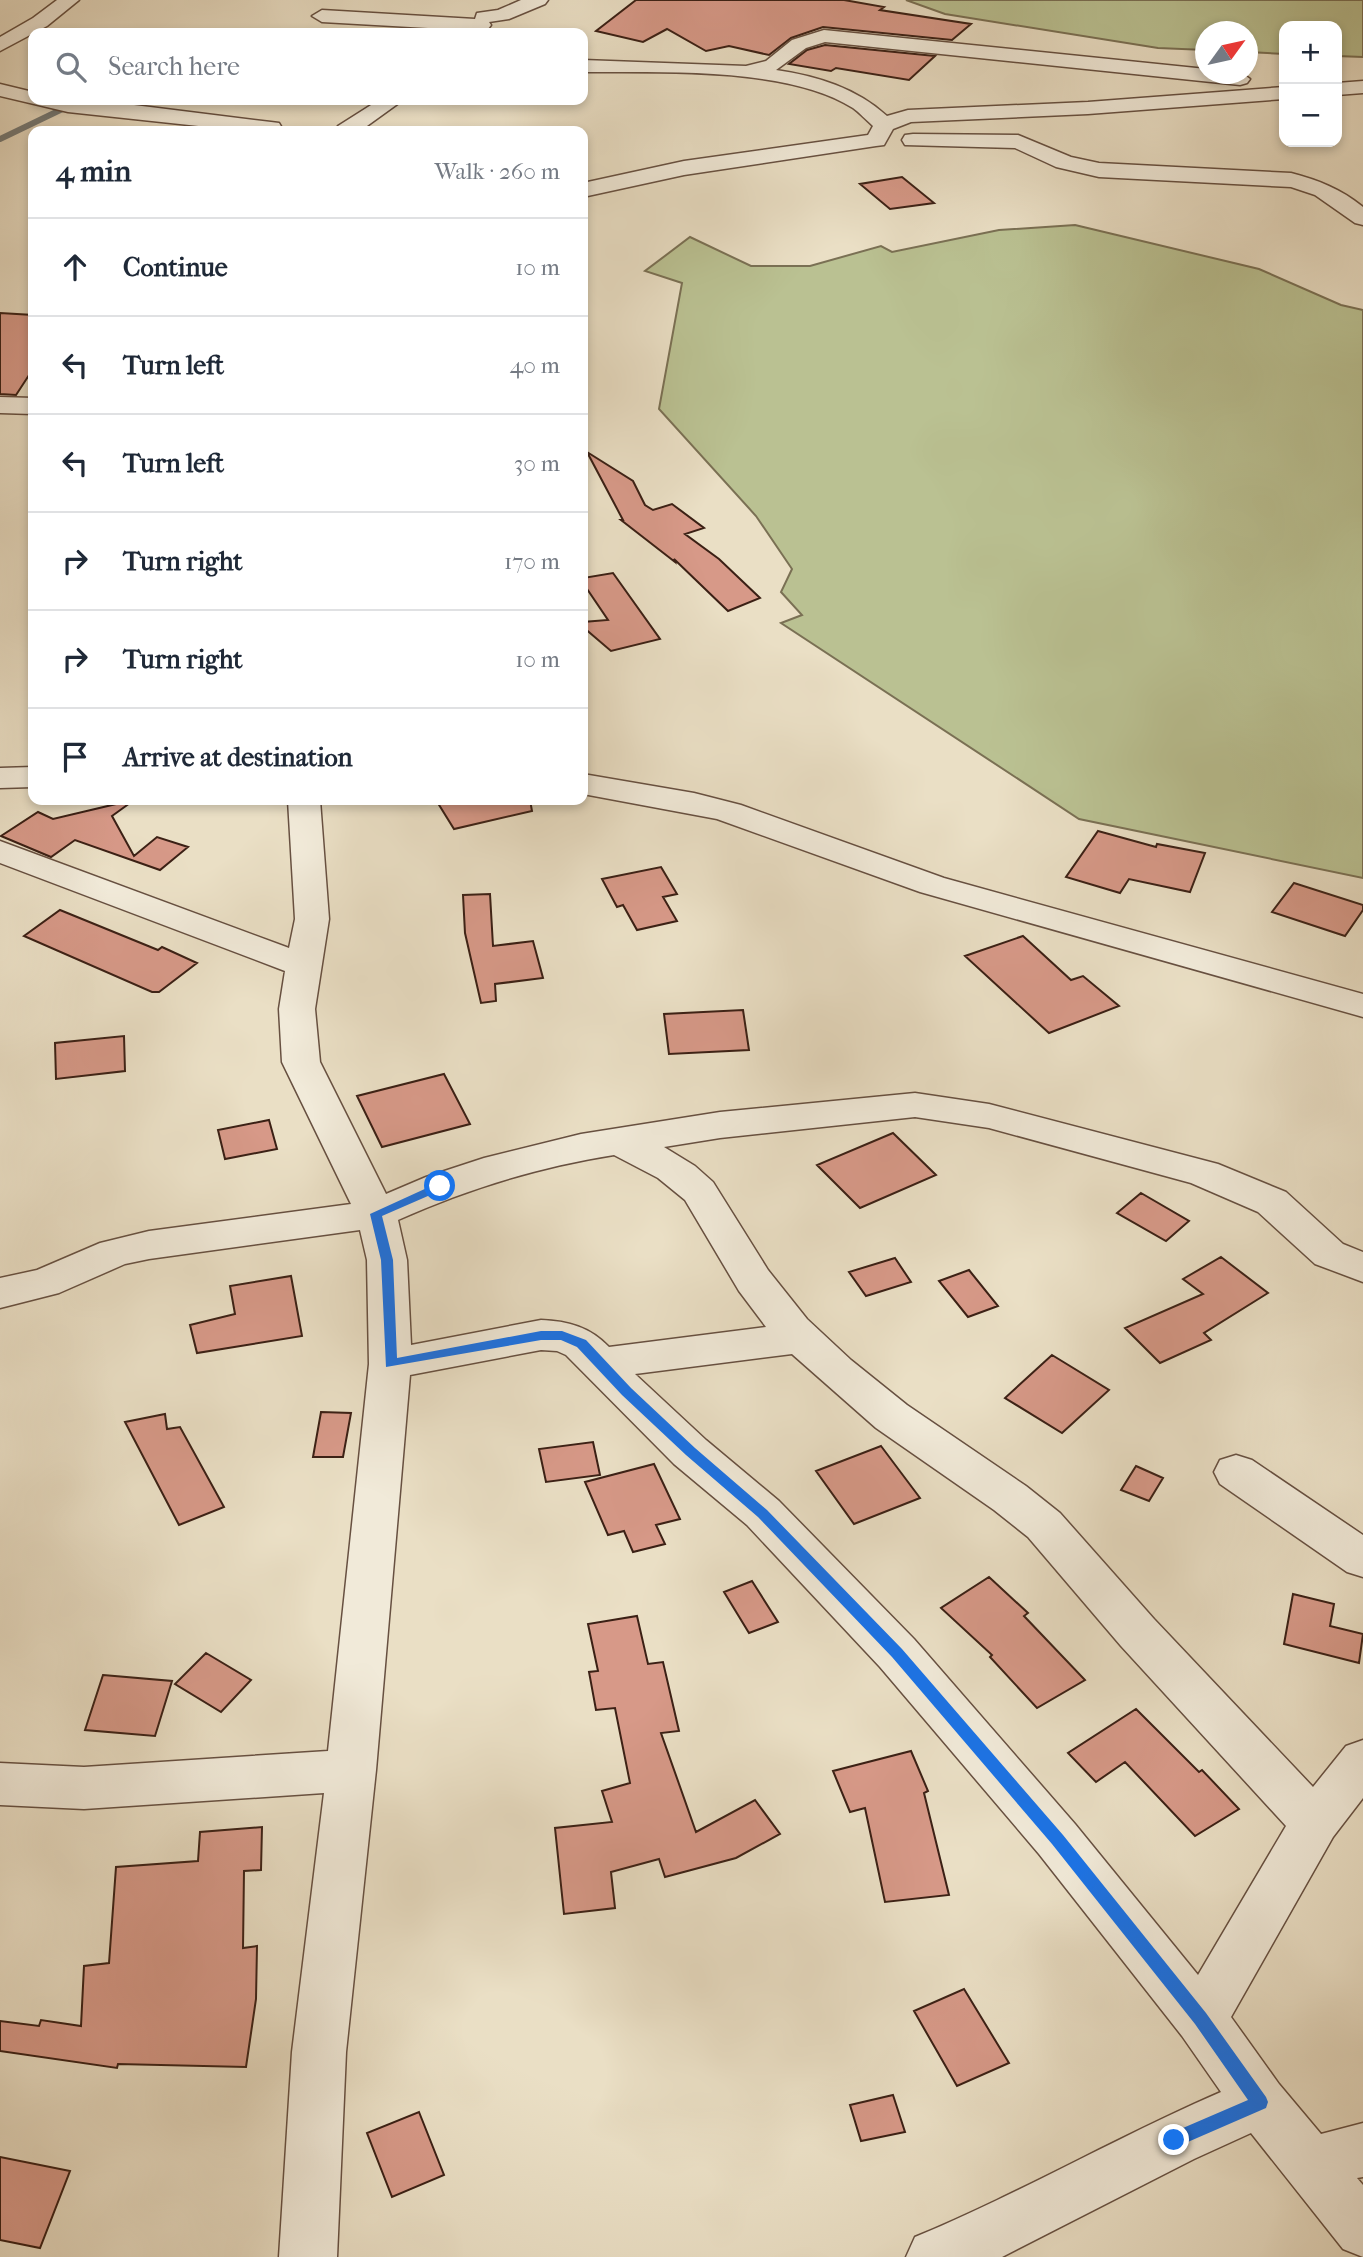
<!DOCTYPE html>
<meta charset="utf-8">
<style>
:root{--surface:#fff;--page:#f2f2f3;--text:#1f2937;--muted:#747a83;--line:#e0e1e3}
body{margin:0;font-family:"IM FELL French Canon",serif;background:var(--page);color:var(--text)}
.controls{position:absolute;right:21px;top:21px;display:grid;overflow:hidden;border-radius:14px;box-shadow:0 4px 10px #0003}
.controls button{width:63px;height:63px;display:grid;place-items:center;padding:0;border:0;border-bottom:2px solid var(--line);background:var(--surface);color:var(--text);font:35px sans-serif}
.compass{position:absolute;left:1195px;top:21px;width:63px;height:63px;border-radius:50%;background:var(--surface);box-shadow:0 4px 10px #0003;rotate:57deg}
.stop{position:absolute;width:21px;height:21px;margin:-16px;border:5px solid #1a73e8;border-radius:50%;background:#fff}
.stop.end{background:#1a73e8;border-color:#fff;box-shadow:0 2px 7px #0008}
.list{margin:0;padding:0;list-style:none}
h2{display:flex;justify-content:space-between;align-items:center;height:91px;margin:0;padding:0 28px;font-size:30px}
h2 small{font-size:23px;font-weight:400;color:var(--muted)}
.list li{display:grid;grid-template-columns:46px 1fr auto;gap:21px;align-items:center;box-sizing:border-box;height:98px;padding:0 28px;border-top:2px solid var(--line)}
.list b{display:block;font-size:26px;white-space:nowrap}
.list em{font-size:23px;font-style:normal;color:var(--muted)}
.icon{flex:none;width:38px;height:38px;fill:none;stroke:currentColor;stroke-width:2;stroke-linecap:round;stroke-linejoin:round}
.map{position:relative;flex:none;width:1363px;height:2257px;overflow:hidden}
.search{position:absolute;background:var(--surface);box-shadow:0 4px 10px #0003;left:28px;top:28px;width:560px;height:77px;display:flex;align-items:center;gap:18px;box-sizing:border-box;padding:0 24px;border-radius:14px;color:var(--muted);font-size:26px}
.panel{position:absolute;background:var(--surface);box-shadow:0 4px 10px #0003;left:28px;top:126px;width:560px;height:679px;border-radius:14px}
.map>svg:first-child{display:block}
</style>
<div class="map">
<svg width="1363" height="2257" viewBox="0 0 1363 2257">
<rect width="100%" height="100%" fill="#eadfc5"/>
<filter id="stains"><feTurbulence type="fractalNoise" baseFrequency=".00286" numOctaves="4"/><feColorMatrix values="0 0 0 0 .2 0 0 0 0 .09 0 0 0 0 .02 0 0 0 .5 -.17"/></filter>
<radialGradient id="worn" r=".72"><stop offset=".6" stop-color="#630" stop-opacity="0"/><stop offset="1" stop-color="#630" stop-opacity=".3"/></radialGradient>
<!-- green -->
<path fill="#bac192" stroke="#7a7054" stroke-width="2" d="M 906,0 L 1363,0 L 1363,57 L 1337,56 L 1337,26 L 1284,26 L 1284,54 L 1248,52 L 1248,32 L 1206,32 L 1205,50 L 1158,48 L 945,14 Z
M 1075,225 L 1259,269 L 1341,305 L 1363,310 L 1363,878 L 1079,819 L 781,623 L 802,615 L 781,592 L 792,569 L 756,516 L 659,409 L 682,283 L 645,271 L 690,237 L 751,266 L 810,266 L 881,246 L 892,252 L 999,230 Z"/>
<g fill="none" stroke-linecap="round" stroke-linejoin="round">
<!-- stream -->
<path stroke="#757c7a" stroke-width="6" d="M 0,139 L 79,101"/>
</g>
<!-- building -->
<path fill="#d79988" stroke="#3b2015" stroke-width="2" d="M 636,0 L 844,0 L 884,7 L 880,10 L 971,24 L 952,40 L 823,27 L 791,38 L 769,55 L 729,46 L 706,51 L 667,29 L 643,42 L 596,31 Z
M 825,45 L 935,56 L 909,80 L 836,68 L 831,71 L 789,64 L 807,50 Z
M 902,177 L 934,203 L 890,209 L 860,184 Z
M 0,313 L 33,315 L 33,369 L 16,395 L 0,394 Z
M 587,452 L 633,481 L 645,505 L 653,510 L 672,504 L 704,528 L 685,534 L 719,559 L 760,598 L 728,611 L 674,559 L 675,562 L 621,520 L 623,520 Z
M 613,573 L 660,639 L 611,651 L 583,627 L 583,622 L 608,620 L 583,583 L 583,578 Z
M 436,800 L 530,800 L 532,811 L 454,829 Z
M 129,801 L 130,803 L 112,816 L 134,856 L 157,837 L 188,847 L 160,870 L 75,840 L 51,857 L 1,836 L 38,812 L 53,819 Z
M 1098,831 L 1156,847 L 1157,844 L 1205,853 L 1190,892 L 1129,879 L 1120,893 L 1066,877 Z
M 661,867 L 677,894 L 663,897 L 677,921 L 637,930 L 623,905 L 617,907 L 602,879 Z
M 1294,883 L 1363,905 L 1363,910 L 1345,936 L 1272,912 Z
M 490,894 L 493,946 L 533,941 L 543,978 L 495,984 L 496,1001 L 481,1003 L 465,933 L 463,895 Z
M 60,910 L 158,950 L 162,947 L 197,963 L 159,992 L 152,992 L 24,936 Z
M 1023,936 L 1071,980 L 1083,976 L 1119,1006 L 1049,1033 L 965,956 Z
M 743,1010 L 749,1050 L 669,1054 L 664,1014 Z
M 124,1036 L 125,1071 L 56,1079 L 55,1043 Z
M 444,1074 L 470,1124 L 382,1147 L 357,1096 Z
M 269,1120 L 277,1149 L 225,1159 L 218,1130 Z
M 893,1133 L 936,1175 L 860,1208 L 817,1165 Z
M 1141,1193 L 1189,1221 L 1166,1241 L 1117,1213 Z
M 1221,1257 L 1268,1293 L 1204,1333 L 1211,1340 L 1160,1363 L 1125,1328 L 1203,1294 L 1183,1279 Z
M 895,1258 L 911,1282 L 866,1296 L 849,1272 Z
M 969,1270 L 998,1306 L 968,1317 L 939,1281 Z
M 291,1276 L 302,1336 L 197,1353 L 190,1325 L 235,1314 L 230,1286 Z
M 1052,1355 L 1109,1390 L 1062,1433 L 1005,1398 Z
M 321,1412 L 351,1413 L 343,1457 L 313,1457 Z
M 165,1414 L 167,1429 L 180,1427 L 224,1507 L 179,1525 L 125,1422 Z
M 593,1442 L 600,1475 L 546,1482 L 539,1449 Z
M 881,1446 L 920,1498 L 854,1524 L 816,1471 Z
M 654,1464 L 680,1519 L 656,1525 L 665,1544 L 633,1552 L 624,1531 L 608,1535 L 585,1482 Z
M 1136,1466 L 1163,1478 L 1149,1501 L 1121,1490 Z
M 989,1577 L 1028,1613 L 1024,1616 L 1085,1680 L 1037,1708 L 990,1657 L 992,1655 L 941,1608 Z
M 752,1581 L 778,1622 L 749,1633 L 724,1592 Z
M 1293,1594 L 1334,1604 L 1330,1626 L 1363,1634 L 1359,1663 L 1284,1644 Z
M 637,1616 L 648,1664 L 663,1662 L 679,1731 L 661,1733 L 696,1832 L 755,1800 L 780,1834 L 736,1858 L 665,1877 L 659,1859 L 611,1872 L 615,1908 L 564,1914 L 555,1828 L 612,1822 L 602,1791 L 630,1783 L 615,1708 L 596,1710 L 589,1672 L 598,1671 L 588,1624 Z
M 206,1653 L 251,1680 L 221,1712 L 175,1684 Z
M 103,1675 L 172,1681 L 155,1736 L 85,1730 Z
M 1136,1709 L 1199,1772 L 1202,1770 L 1239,1809 L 1195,1836 L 1125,1762 L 1096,1782 L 1068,1753 Z
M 911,1751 L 928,1791 L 924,1793 L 949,1895 L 885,1902 L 865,1808 L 850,1812 L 833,1771 Z
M 262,1827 L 261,1870 L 244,1871 L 243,1948 L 257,1946 L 256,1999 L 246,2067 L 118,2064 L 117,2068 L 0,2051 L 0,2021 L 39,2026 L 41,2020 L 81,2026 L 84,1966 L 109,1963 L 116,1867 L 198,1861 L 200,1832 Z
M 964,1989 L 1009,2063 L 957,2086 L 914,2011 Z
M 893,2095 L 905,2132 L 861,2141 L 850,2105 Z
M 419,2112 L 444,2175 L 392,2197 L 367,2133 Z
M 0,2157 L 70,2171 L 40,2248 L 0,2240 Z"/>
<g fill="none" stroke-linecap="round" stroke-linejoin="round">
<!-- minor casing -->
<g stroke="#675041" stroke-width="3">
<path id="minor" d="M 57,0 L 79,0 L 47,26 L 0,51 L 0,37 L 33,18 Z
M 521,0 L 548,0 L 545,4 L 509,19 L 489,22 L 491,25 L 488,29 L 481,31 L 322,22 L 312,16 L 322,10 L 475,19 L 477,13 L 498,10 Z
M 824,30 L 1206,69 L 1206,74 L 1243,74 L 1250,79 L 1247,83 L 1240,85 L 825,42 L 806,48 L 776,70 C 817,76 856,88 887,116 L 908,110 L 1088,102 L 1284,87 L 1284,99 L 1088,114 L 911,122 L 893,129 L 884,145 L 876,146 L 684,175 L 583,197 L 583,183 L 684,161 L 868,135 L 873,126 C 866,120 860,113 853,108 C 787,66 659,73 583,72 L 583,60 L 746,66 L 766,61 L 792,40 Z
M 1363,81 L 1363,93 L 1337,95 L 1337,83 Z
M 0,84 L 33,92 L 33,100 L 134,105 L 271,122 L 279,123 L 282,128 L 279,131 L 245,131 L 68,112 L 0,96 Z
M 379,100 L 403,100 L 360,131 L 335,131 L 338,126 Z
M 913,134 L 1018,135 L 1071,157 L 1099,163 L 1291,173 C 1318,180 1341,189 1363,207 L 1363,225 L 1355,223 L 1315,195 L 1291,187 L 1099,177 L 1056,167 L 1015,148 L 905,145 L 902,140 L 905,135 Z
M 0,397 L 33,398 L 33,414 L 0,413 Z
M 33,767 L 33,787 L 0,788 L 0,768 Z
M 583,774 L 694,793 L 741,805 L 944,878 L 1363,994 L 1363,1017 L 920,892 L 717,819 L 583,794 Z
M 288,800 L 320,800 L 329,919 L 315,1009 L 320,1062 L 386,1194 L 426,1177 L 484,1158 L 581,1134 L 720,1112 L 915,1093 L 989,1104 L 1218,1164 L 1286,1192 L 1343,1244 L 1363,1252 L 1363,1282 L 1315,1264 L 1258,1212 L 1191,1183 L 989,1128 L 915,1117 L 720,1138 L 664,1147 L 695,1166 L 713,1182 L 768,1270 L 807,1319 L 851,1360 L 907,1405 L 1026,1486 L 1060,1513 L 1154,1619 L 1313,1787 L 1346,1746 L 1363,1740 L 1363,1798 L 1333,1837 L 1231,2017 L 1279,2084 L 1321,2134 L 1363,2123 L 1363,2177 L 1357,2178 L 1363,2185 L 1363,2257 L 1343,2249 L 1251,2133 L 1194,2159 L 1002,2257 L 906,2257 L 915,2237 C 1019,2194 1117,2137 1221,2092 L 1182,2036 L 1039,1854 L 880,1667 L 747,1525 L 674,1464 L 566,1355 L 557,1351 L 541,1350 L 410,1375 L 376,1770 L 346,2052 L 337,2257 L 279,2257 L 292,2052 L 324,1793 L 84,1809 L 0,1805 L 0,1763 L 84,1767 L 328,1751 L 369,1364 L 367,1260 L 360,1230 L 149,1259 L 125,1264 L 59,1293 L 0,1308 L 0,1278 L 37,1270 L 100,1243 L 149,1231 L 351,1204 L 282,1062 L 279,1009 L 285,971 L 0,863 L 0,841 L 289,948 L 295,919 ZM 614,1155 L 658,1178 L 685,1200 L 739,1291 L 766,1327 L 609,1347 C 590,1327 568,1321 541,1320 L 411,1345 L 407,1260 L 398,1220 C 467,1189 538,1167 614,1155 ZM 792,1354 L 876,1428 L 994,1510 L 1028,1537 L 1121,1646 L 1286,1826 L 1198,1975 L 1075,1824 L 914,1639 L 779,1501 L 706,1440 L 635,1374 Z
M 1236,1455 L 1252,1460 L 1363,1535 L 1363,1577 L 1347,1572 L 1220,1484 L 1214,1472 L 1220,1460 Z"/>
</g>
<!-- minor -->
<use href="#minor" fill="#f1ead9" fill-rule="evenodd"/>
</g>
<!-- route -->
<path fill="#1a73e8" d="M 440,1182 L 445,1186 L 444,1189 L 382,1216 L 393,1260 L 397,1358 L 541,1331 L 562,1331 L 586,1340 L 631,1388 L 695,1448 L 767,1510 L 902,1649 L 1063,1835 L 1206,2013 L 1266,2097 L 1268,2102 L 1266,2108 L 1174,2148 L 1169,2145 L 1166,2140 L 1169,2134 L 1248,2100 L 1195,2024 L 1052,1844 L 892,1657 L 758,1517 L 686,1455 L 622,1395 L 577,1347 L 561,1340 L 541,1340 L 386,1367 L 381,1260 L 370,1214 Z"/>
<rect width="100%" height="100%" filter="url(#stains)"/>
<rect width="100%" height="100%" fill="url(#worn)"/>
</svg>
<div class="controls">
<button>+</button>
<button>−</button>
</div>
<svg class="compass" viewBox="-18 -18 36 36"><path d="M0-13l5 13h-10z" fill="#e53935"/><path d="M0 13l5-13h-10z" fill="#747a83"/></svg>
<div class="stop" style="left:440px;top:1186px"></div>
<div class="stop end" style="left:1174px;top:2140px"></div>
<div class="search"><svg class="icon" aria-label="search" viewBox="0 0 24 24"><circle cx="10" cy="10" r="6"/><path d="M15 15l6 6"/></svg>Search here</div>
<section class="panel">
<h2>4 min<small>Walk · 260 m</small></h2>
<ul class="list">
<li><svg class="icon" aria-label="ahead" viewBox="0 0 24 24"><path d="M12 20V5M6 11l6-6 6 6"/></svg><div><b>Continue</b></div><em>10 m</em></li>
<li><svg class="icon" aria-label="left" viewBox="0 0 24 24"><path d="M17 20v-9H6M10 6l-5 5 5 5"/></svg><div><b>Turn left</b></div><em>40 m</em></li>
<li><svg class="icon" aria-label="left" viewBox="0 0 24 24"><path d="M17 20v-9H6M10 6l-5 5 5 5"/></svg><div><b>Turn left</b></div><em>30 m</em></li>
<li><svg class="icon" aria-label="right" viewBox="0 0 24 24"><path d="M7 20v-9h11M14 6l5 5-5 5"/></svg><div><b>Turn right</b></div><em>170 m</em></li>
<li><svg class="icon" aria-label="right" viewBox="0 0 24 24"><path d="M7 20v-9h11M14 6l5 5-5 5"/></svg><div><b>Turn right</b></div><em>10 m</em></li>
<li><svg class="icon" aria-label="arrive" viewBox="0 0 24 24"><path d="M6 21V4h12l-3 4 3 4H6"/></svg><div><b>Arrive at destination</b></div></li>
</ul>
</section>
</div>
